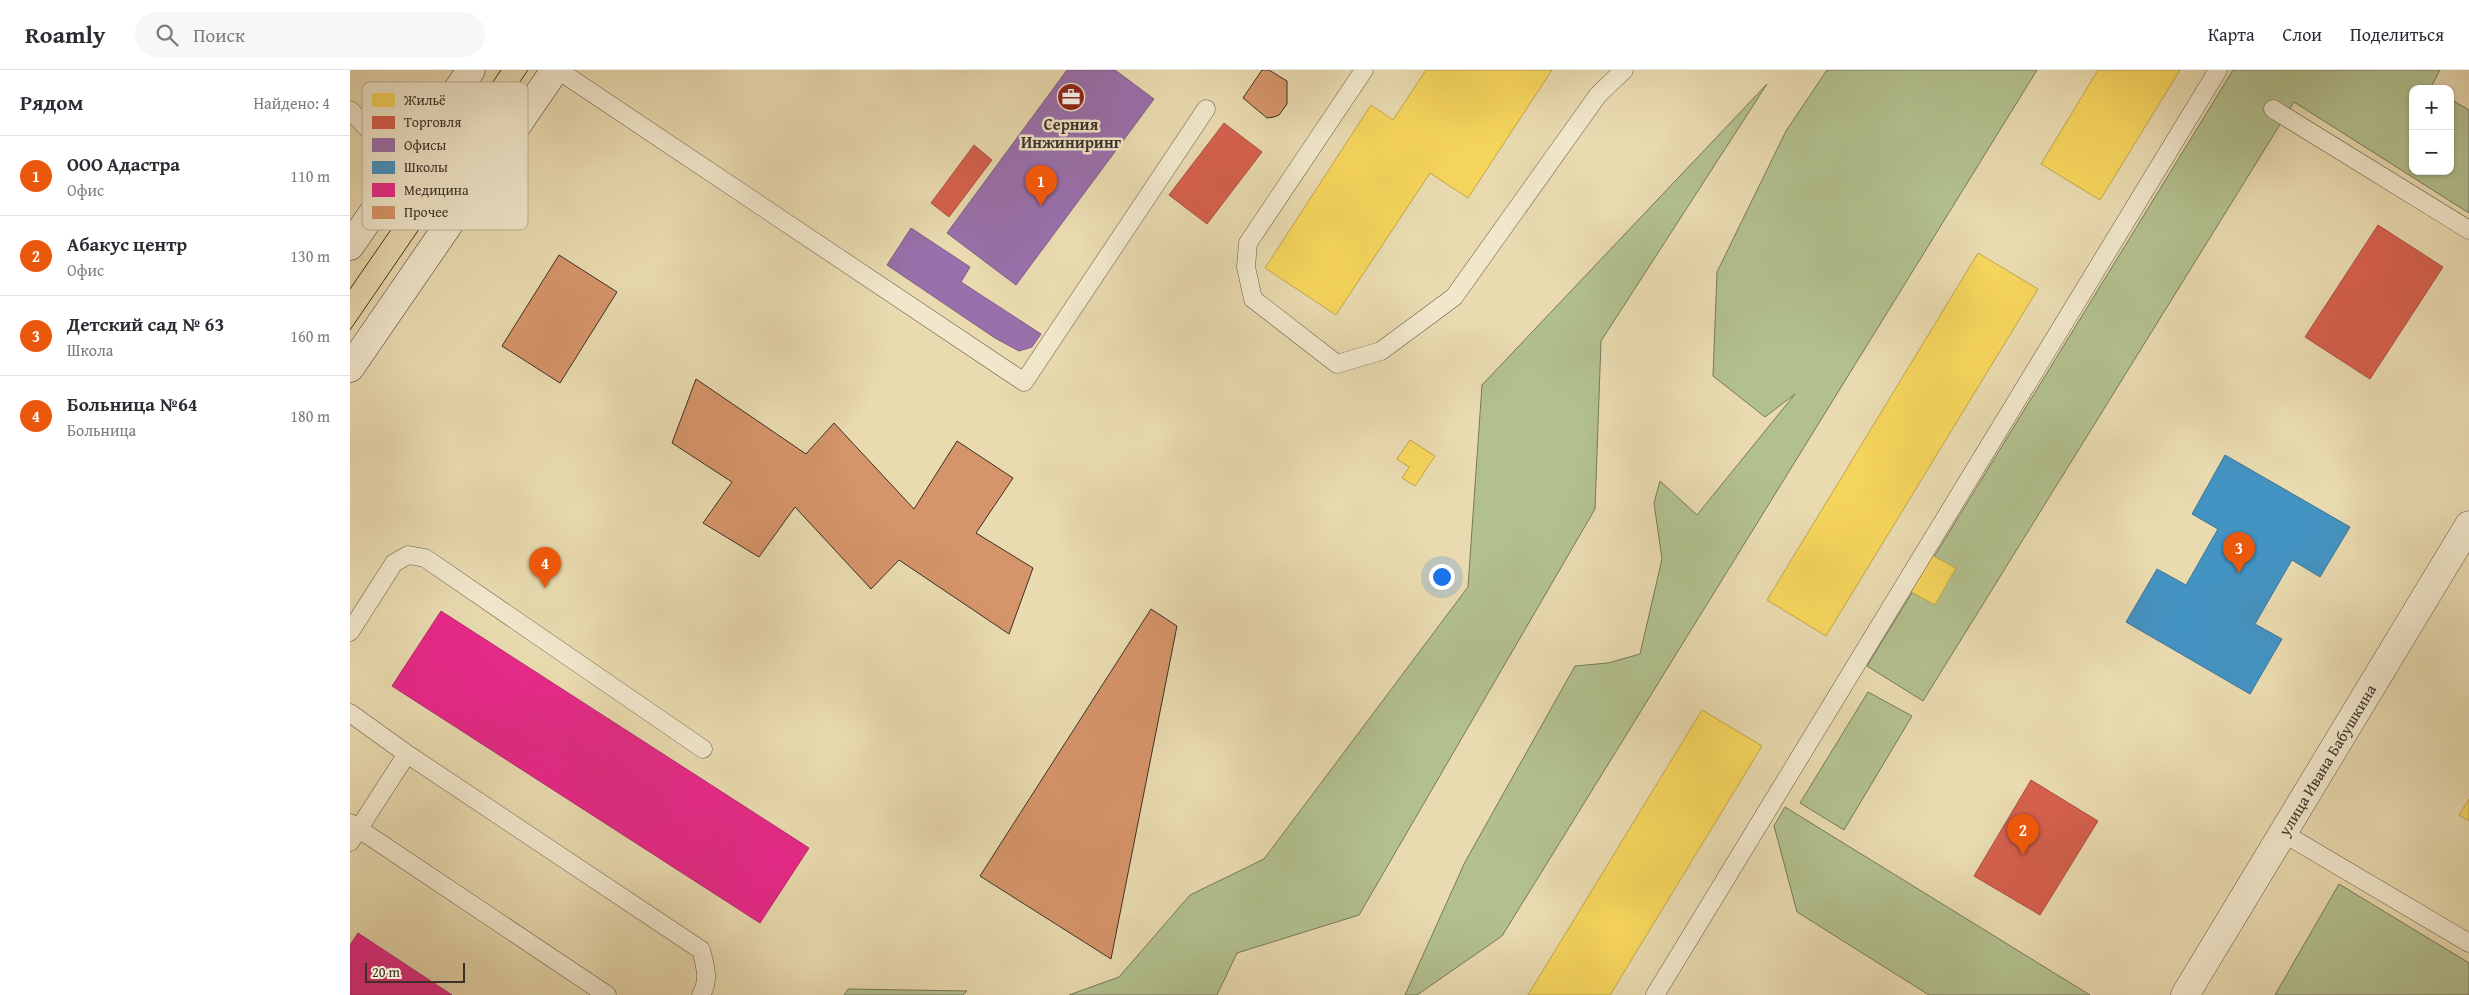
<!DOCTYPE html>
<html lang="ru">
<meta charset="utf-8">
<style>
:root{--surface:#fff;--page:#f7f7f7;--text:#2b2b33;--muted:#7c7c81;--line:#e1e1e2;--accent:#ea580c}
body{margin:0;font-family:"Gentium Book Plus",serif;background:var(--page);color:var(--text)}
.controls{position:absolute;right:15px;top:15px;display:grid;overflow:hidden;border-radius:10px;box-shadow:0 1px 4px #0004}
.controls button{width:45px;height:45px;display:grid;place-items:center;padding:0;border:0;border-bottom:1px solid var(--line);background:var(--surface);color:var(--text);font:25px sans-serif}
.scale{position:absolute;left:15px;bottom:12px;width:100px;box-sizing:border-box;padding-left:5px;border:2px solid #3c3028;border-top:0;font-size:14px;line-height:18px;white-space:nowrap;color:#3c3028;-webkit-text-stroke:4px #f1e7cb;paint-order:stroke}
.you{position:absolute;left:1091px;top:506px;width:18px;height:18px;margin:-12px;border:4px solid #fff;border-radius:50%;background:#1a73e8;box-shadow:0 0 0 8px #1a73e833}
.badge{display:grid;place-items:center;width:32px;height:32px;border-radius:50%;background:var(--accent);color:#fff;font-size:16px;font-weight:700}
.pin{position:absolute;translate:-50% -41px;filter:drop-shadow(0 1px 2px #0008)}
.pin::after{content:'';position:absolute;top:26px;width:18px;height:15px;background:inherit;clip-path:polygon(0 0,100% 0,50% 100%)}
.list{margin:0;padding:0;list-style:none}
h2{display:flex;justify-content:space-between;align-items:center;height:65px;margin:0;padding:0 20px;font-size:21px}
h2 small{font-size:16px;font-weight:400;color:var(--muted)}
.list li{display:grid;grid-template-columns:32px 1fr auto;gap:15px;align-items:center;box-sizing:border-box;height:80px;padding:0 20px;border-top:1px solid var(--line)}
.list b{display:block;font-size:19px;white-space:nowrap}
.list p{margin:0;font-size:16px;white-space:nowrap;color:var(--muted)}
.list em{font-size:16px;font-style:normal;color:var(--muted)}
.icon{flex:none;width:28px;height:28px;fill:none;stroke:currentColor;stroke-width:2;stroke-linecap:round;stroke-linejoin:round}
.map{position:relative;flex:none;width:2119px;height:925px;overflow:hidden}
header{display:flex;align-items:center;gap:30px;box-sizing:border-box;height:70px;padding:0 25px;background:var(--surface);border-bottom:1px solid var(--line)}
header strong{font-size:24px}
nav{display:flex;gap:28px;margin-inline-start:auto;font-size:18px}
.search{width:350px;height:45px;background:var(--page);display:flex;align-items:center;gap:12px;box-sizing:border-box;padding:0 18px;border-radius:28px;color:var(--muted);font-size:19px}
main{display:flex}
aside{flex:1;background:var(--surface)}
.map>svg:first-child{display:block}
</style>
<header>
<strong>Roamly</strong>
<div class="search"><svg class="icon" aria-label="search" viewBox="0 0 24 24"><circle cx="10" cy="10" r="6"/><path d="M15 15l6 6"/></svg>Поиск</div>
<nav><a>Карта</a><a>Слои</a><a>Поделиться</a></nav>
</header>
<main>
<aside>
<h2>Рядом<small>Найдено: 4</small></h2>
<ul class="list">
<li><span class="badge">1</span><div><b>ООО Адастра</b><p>Офис</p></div><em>110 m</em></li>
<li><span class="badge">2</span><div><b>Абакус центр</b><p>Офис</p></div><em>130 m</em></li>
<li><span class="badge">3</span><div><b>Детский сад № 63</b><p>Школа</p></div><em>160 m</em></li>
<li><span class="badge">4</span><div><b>Больница №64</b><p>Больница</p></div><em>180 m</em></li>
</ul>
</aside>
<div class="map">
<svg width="2119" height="925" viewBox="0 0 2119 925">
<rect width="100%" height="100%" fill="#e9daaf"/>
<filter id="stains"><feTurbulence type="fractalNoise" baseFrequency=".004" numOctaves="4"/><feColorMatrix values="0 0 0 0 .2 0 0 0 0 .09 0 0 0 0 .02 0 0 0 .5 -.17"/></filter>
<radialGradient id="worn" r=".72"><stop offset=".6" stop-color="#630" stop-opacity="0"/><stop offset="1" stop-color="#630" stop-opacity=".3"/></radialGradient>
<!-- green -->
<path fill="#b2c08e" stroke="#77785b" d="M 1477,0 L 1687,0 L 1152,866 L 1067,925 L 1055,925 L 1115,792 L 1225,596 L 1258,593 L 1290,584 L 1312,489 L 1304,433 L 1310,411 L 1347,445 L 1445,324 L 1415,347 L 1363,306 L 1367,202 L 1436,61 Z
M 1883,0 L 2090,0 L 2081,17 L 2084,19 L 2063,19 L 2063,101 L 2100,101 L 2100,29 L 2119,40 L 2119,143 L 1944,32 L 1573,631 L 1517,596 Z
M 1417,14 L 1251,271 L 1245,439 L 1009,845 L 887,883 L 867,925 L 719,925 L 769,907 L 840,825 L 914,789 L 1118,517 L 1132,315 Z
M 1518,622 L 1562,646 L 1494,760 L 1450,733 Z
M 1435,737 L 1740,925 L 1579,925 L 1447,842 L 1424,756 Z
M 1989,814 L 2119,893 L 2119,925 L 1925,925 Z
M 498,919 L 617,921 L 613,925 L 494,925 Z"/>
<!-- homes -->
<path fill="#f6d55c" stroke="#bea44c" d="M 1076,0 L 1202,0 L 1118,128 L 1080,103 L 986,245 L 915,198 L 1021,35 L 1043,50 Z
M 1748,0 L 1830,0 L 1750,130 L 1691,94 Z
M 1628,183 L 1688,219 L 1476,566 L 1417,530 Z
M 1060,370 L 1085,386 L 1065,416 L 1052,408 L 1059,397 L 1047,389 Z
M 1582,485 L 1606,498 L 1585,535 L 1561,522 Z
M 1352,640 L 1412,676 L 1260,925 L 1178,925 Z
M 2119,729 L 2119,751 L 2109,745 Z"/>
<!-- shops -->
<path fill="#d6604d" stroke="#a85242" d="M 874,53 L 912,82 L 857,154 L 819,125 Z
M 624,75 L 642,90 L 599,147 L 581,133 Z
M 2028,155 L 2093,197 L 2020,309 L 1955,267 Z
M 1681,710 L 1748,751 L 1690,845 L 1624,806 Z"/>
<!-- offices -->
<path fill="#9970ab" stroke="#7d5d84" d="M 717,0 L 765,0 L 804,29 L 666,215 L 597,163 Z
M 561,158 L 620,197 L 611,212 L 691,264 L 682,277 L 669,281 L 645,268 L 537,195 Z"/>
<!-- schools -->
<path fill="#4393c3" stroke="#417594" d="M 1875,385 L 2000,457 L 1970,507 L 1942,490 L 1905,554 L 1932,569 L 1900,624 L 1776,552 L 1807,499 L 1836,515 L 1868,459 L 1842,444 Z"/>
<!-- health -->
<path fill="#e7298a" stroke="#b42b6d" d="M 91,541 L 459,778 L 410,853 L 42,616 Z
M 8,863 L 102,925 L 0,925 L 0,875 Z"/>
<!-- building -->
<path fill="#d59469" stroke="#3c3028" d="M 912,0 L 919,0 L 937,11 L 937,34 L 929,45 L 924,47 L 917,48 L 893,28 Z
M 209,185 L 267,222 L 210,313 L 152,276 Z
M 346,309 L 456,384 L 484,353 L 564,439 L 607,371 L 663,408 L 626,463 L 683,498 L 659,564 L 549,490 L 521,519 L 445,437 L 409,487 L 353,453 L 382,412 L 322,373 Z
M 801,539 L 827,556 L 761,889 L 630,806 Z"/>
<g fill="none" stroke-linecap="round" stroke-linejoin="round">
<!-- service casing -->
<g stroke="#675a4a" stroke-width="19">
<path id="service" d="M 208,0 L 674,312 L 856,39
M 1014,0 L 898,173 L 896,197 L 903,229 L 987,294 L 1031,281 L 1104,227 L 1248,25 L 1274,0
M 1923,39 L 2119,160
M 0,40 L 54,97
M 0,562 L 44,493 L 58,485 L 75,488 L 353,679
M 0,643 L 57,684 L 351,880 C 355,895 360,910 351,925
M 0,753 L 257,925
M 1933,763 L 2119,873
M 0,772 L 57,684
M 1305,925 L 1868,0"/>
</g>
<!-- tertiary casing -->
<g stroke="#675a4a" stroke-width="29">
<path id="tertiary" d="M 1835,925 L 2119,455"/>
</g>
<!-- secondary casing -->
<g stroke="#3c3028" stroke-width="29">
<path id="secondary" d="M 0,176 L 121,0
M 0,298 L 205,0"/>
</g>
<!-- service -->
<use href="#service" stroke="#f1e7cb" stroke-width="18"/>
<!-- tertiary -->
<use href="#tertiary" stroke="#f1e7cb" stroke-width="28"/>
<!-- secondary -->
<use href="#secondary" stroke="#f1e7cb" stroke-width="28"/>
<!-- tram -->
<path stroke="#3c3028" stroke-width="1" d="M 0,219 L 151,0
M 0,260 L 178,0"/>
</g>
<!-- icons -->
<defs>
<g id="office-disc" transform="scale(1.4375)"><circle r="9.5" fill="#8f2418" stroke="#f1e7cb"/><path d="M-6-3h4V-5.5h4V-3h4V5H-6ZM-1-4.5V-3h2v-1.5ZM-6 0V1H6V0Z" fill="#fff"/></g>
</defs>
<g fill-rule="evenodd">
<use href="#office-disc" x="721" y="27"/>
</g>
<g text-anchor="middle" stroke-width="5" stroke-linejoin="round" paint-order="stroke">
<!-- poi labels -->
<g font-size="16" font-weight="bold" fill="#3c3028" stroke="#f1e7cb">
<text x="721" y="60">Серния<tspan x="721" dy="18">Инжиниринг</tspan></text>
</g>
<!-- street labels -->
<g font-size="16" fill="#3c3028" stroke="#f1e7cb">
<text transform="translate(1977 690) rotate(-59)" y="6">улица Ивана Бабушкина</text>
</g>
</g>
<!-- legend -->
<rect x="12" y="12" width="166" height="148" rx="8" fill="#f1e7cb" stroke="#bbb09a" stroke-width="1"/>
<rect x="22" y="23" width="23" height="14" fill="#f6d55c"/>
<rect x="22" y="46" width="23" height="13" fill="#d6604d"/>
<rect x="22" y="68" width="23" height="14" fill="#9970ab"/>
<rect x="22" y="91" width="23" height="13" fill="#4393c3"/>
<rect x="22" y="113" width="23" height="14" fill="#e7298a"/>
<rect x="22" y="136" width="23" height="13" fill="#d59469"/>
<g font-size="14" fill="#3c3028">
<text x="54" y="35">Жильё</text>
<text x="54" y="57">Торговля</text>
<text x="54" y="80">Офисы</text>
<text x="54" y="102">Школы</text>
<text x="54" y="125">Медицина</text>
<text x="54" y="147">Прочее</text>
</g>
<rect width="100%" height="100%" filter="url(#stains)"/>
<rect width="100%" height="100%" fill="url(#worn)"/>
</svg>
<div class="controls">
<button>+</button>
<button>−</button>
</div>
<div class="scale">20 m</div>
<div class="you"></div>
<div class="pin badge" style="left:691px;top:136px">1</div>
<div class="pin badge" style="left:1673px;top:785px">2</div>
<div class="pin badge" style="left:1889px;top:503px">3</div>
<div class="pin badge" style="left:195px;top:518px">4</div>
</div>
</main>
